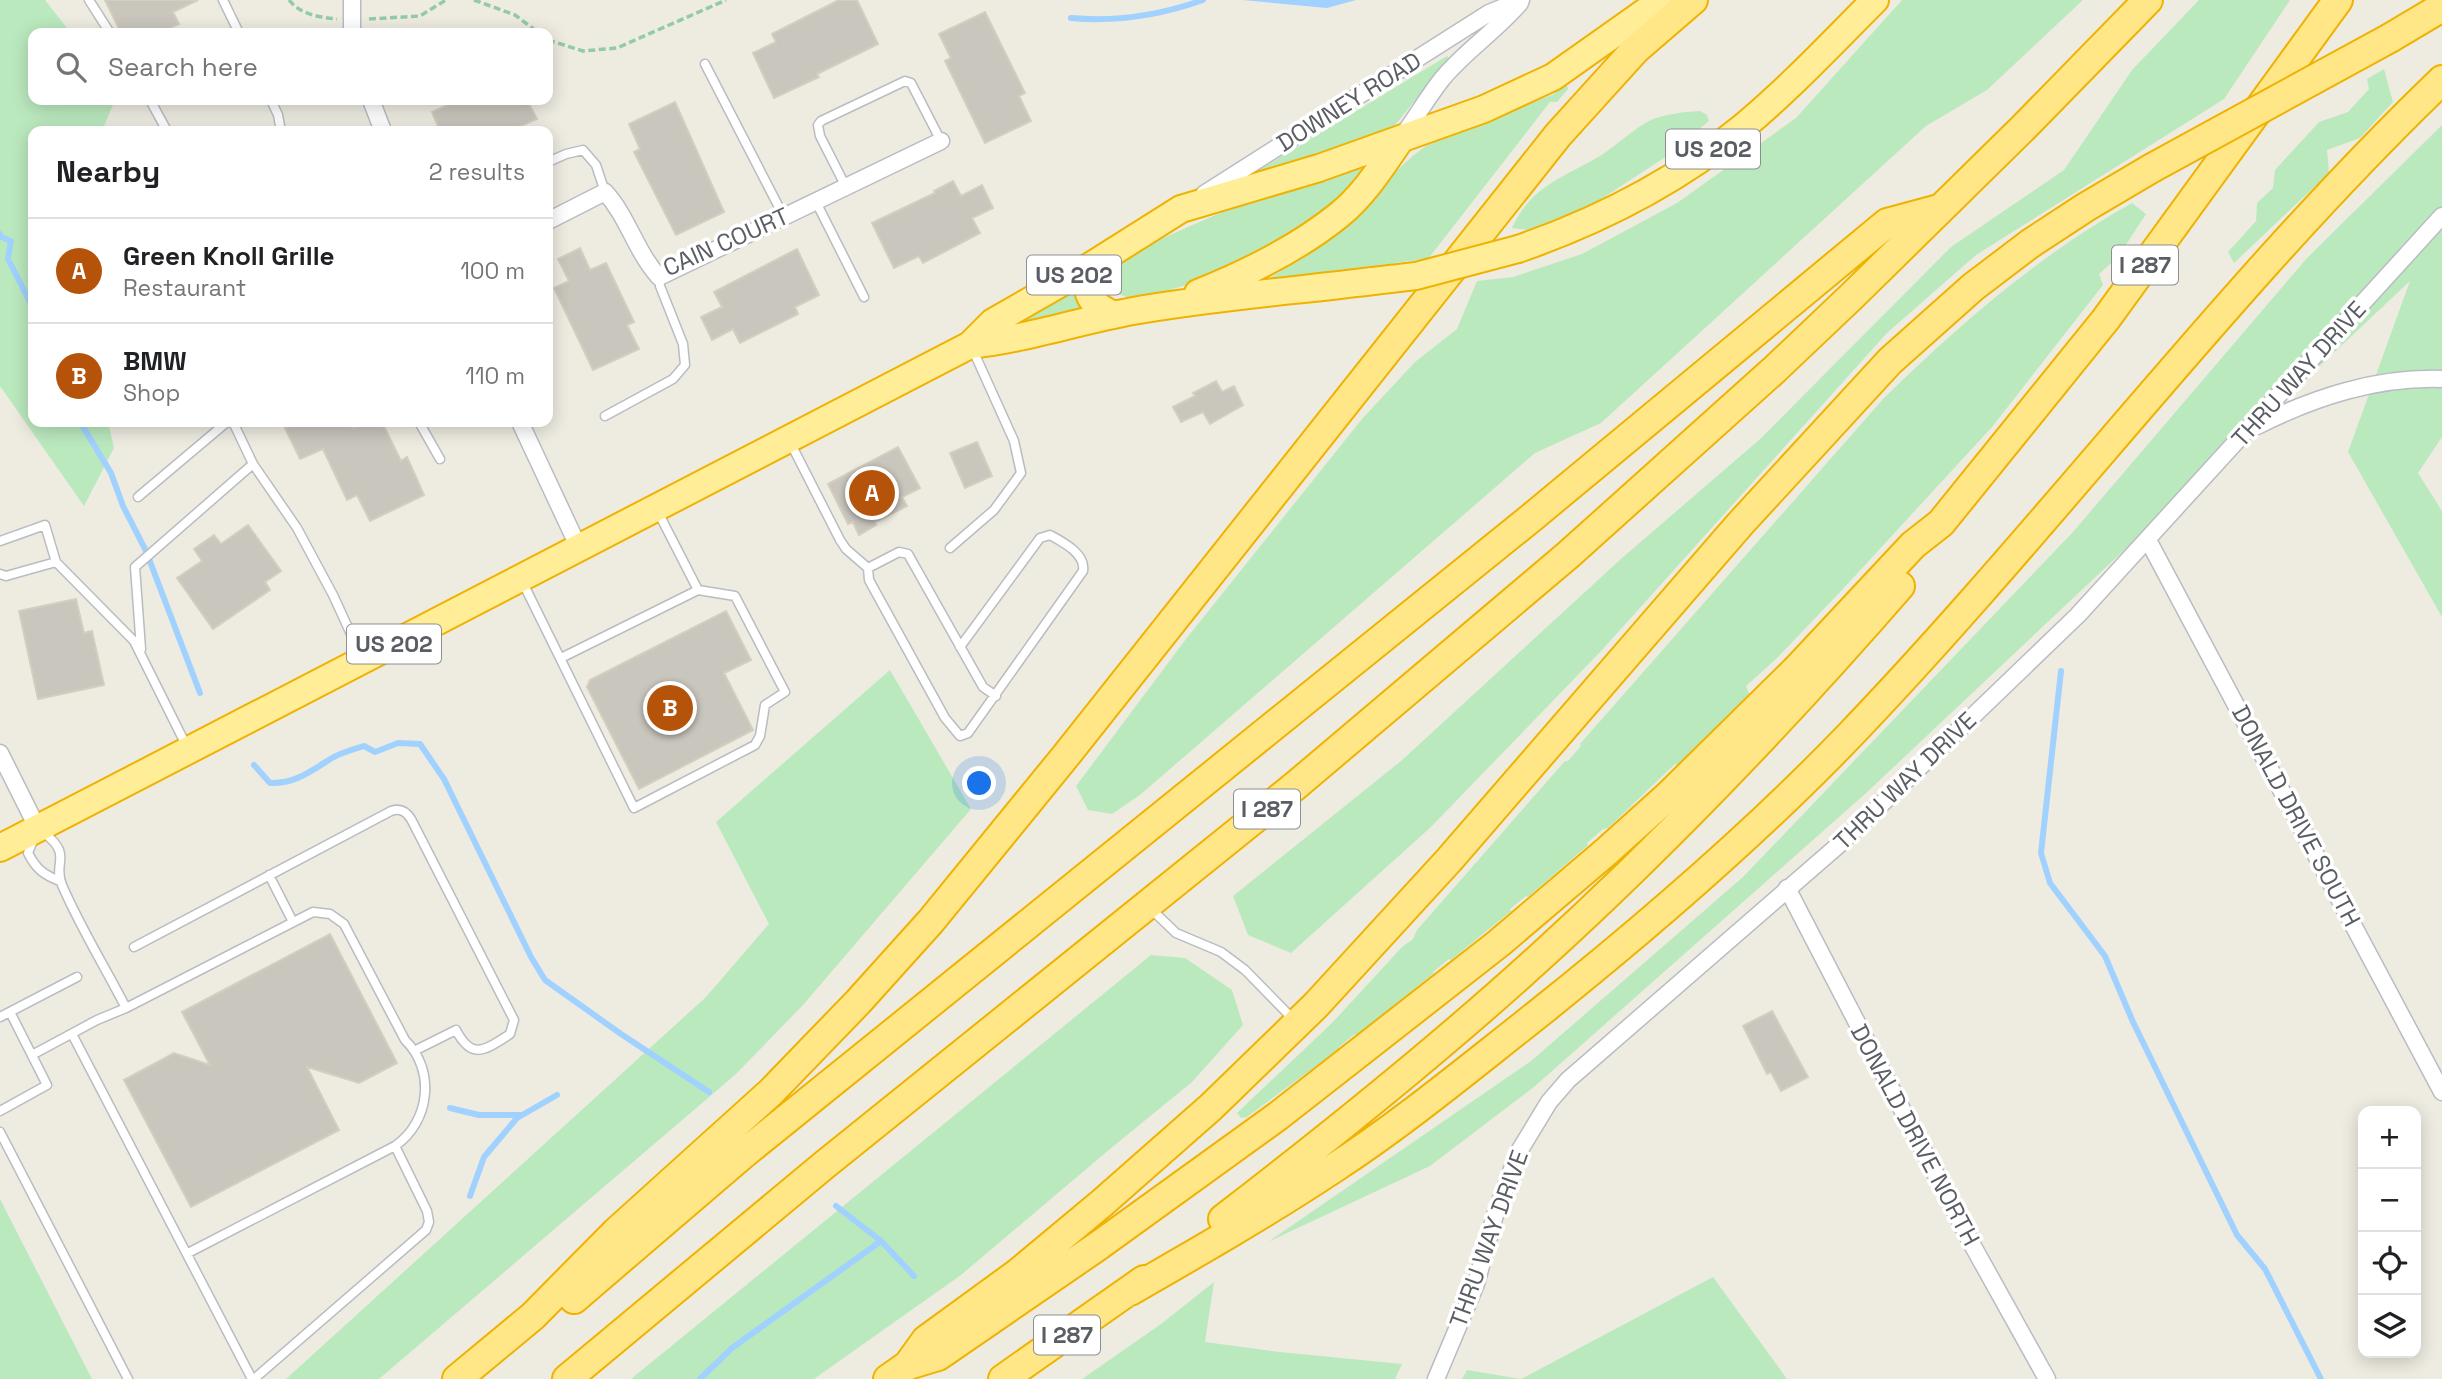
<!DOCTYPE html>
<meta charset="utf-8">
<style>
:root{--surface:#fff;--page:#f2f2f2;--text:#202124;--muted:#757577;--line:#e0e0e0;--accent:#b45309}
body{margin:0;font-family:"Space Grotesk",sans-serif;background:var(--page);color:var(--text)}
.controls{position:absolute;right:21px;bottom:21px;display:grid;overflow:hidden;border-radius:14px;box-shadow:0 4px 18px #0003}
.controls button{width:63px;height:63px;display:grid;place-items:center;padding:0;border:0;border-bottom:2px solid var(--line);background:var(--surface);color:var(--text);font:35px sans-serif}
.you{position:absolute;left:980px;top:784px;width:24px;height:24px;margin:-18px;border:5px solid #fff;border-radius:50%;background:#1a73e8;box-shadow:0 0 0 10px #1a73e833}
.badge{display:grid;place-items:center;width:46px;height:46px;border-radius:50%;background:var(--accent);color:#fff;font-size:23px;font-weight:700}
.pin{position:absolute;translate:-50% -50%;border:4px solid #fff;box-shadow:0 2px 7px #0006}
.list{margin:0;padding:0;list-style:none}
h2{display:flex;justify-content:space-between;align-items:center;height:91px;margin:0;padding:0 28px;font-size:30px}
h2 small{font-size:23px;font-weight:400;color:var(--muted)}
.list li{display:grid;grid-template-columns:46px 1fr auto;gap:21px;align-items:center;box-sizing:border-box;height:105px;padding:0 28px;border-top:2px solid var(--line)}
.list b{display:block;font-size:26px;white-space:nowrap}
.list p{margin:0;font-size:23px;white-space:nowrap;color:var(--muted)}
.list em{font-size:23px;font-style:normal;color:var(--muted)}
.icon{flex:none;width:38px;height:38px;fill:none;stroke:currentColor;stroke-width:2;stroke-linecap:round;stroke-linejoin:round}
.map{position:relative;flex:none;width:2442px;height:1379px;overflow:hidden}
.search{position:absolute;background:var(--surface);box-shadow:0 4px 18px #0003;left:28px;top:28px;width:525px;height:77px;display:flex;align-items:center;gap:18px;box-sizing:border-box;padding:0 24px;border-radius:14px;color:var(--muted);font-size:26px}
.panel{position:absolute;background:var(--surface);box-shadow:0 4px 18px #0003;left:28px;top:126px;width:525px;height:301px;border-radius:14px}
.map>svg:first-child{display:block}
</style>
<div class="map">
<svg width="2442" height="1379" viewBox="0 0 2442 1379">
<rect width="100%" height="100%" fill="#eeece1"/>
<!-- green -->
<path fill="#bbe9be" d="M 0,0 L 45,0 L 71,33 L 33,33 L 33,100 L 115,100 L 102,131 L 33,131 L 33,422 L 108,422 L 114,448 L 84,506 L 0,386 Z
M 1902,0 L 2083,0 L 1987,90 L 1926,126 L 1601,423 L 1535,453 L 1140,795 L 1112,814 L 1088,810 L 1076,786 L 1186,639 L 1362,419 L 1415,362 L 1457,329 L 1477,281 L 1513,277 L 1582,254 L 1677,203 L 1796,118 Z
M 2199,0 L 2290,0 L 2224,99 L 1976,255 L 1887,333 L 1602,650 L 1431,827 L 1291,953 L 1248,935 L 1233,896 L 1401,761 L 1622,558 L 1759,440 L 1951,247 L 2064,170 L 2132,70 Z
M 1447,56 L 1449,58 L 1396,124 L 1377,137 L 1252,177 L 1251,175 Z
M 2384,69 L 2393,102 L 2360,138 L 2327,150 L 2329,173 L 2234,263 L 2228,252 L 2256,221 L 2257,203 L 2273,188 L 2275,170 L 2319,122 L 2348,112 L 2369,89 L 2367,79 Z
M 1567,85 L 1568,89 L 1557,102 L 1550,102 L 1428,259 L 1393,263 L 1390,266 L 1268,279 C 1296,262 1325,245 1348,223 C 1375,198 1396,166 1426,146 L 1554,94 L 1555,90 Z
M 1700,111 L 1707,115 L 1709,121 L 1664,158 L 1589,207 L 1529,230 L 1512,228 C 1532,184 1566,177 1603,154 C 1618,144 1631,131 1647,122 C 1662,114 1683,112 1700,111 Z
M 2442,125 L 2442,437 L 2418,473 L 2442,511 L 2442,617 L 2348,452 L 2410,281 L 1864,795 L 1534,1087 L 1430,1166 L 1268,1242 L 1531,1061 L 1743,877 L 2073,532 L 2307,258 Z
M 1360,168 L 1365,172 L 1311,226 L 1196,282 L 1136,300 L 1121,295 L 1108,284 L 1107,274 L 1112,264 C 1191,222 1273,189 1360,168 Z
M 2132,203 L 2146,214 L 2118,257 L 2099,274 L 2103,285 L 1992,427 L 1842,590 L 1776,659 L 1746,686 L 1749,694 L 1677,765 L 1675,764 L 1608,828 L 1603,829 L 1587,843 L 1588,845 L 1528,897 L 1526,896 L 1510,909 L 1511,911 L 1451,960 L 1449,959 L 1433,972 L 1433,974 L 1357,1035 L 1355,1034 L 1339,1047 L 1339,1049 L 1247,1117 L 1241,1118 L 1237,1113 L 1333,1022 L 1402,947 L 1413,939 L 1417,930 L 1565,761 L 1568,761 L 1581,746 L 1580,744 L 1884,398 C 1959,325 2040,254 2132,203 Z
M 1074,288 L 1087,312 L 1005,328 Z
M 890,670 L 971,809 L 803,1005 L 735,1075 L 379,1379 L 286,1379 L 706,997 L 769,924 L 716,822 Z
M 1151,955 L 1185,958 L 1232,990 L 1243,1025 L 1192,1082 L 1110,1149 L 961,1275 L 814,1379 L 631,1379 Z
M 0,1199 L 92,1379 L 0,1379 Z
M 1713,1277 L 1787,1379 L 1521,1379 Z
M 1214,1282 L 1205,1342 L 1280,1352 L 1402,1364 L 1395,1379 L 1082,1379 L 1161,1324 Z
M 1467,1370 L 1521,1379 L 1462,1379 Z"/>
<!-- water -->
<path fill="#a1d1ff" d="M 1242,0 L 1356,0 L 1327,8 Z"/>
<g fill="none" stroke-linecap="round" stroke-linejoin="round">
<!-- stream -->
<path stroke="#a1d1ff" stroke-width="6" d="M 1071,18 C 1115,22 1161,15 1203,0
M 0,234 L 1,237 L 11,241 L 8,259 L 33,308
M 80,422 L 111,473 L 123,506 L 146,551 L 200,693
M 2061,671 L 2041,853 L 2050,883 L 2105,956 L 2133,1022 L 2237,1235 L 2265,1269 L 2321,1379
M 254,765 L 270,783 C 295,784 311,771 332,758 C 342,752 354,749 364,746 L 375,752 L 398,743 L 420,744 L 444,779 L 531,957 L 545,980 L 621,1034 L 709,1092
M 450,1108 L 479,1115 L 521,1115
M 470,1196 L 484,1157 L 517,1118 L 557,1095
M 836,1206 L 881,1241 L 914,1276
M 700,1379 L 732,1348 L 881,1241"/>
</g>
<!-- building -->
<path fill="#c9c6be" stroke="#d4cebf" stroke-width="2" d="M 105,0 L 198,0 L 173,12 L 179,24 L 159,33 L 121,33 Z
M 839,0 L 857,0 L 878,44 L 817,74 L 819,77 L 774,98 L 753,53 L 776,42 L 772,34 Z
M 985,12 L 1025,93 L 1019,96 L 1031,121 L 985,143 L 945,61 L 951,58 L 939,34 Z
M 459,100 L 527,100 L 537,119 L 509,131 L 440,131 L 432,112 Z
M 675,102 L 724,212 L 676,235 L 634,152 L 640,149 L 629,124 Z
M 953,181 L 961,196 L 982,185 L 993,208 L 972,218 L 980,233 L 923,263 L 919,256 L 894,268 L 872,223 L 935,193 L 934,191 Z
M 580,248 L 590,270 L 606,263 L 634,322 L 627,325 L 639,349 L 593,370 L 554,288 L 569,281 L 558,259 Z
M 797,249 L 819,295 L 795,307 L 798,314 L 740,343 L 733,329 L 712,340 L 701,317 L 722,307 L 714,292 Z
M 1216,381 L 1222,392 L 1234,386 L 1243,405 L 1210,424 L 1203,412 L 1181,422 L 1173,407 L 1195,396 L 1193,393 Z
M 298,422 L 350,422 L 353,428 L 367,422 L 382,422 L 401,461 L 407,457 L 424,495 L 370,521 L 357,495 L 347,500 L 323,449 L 300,459 L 285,428 Z
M 977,442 L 992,476 L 965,488 L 950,453 Z
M 898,447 L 920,488 L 902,497 L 907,506 L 875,522 L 876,525 L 859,535 L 853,522 L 848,524 L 828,484 Z
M 248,525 L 281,571 L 265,582 L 270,590 L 213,629 L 177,578 L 202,561 L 194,549 L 214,535 L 221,544 Z
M 76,599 L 84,633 L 92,631 L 104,685 L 38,699 L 19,611 Z
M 726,611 L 751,660 L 724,673 L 753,730 L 639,789 L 587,687 L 590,680 Z
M 330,934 L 397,1063 L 359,1083 L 307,1067 L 339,1130 L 191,1207 L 124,1080 L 174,1053 L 210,1065 L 182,1012 Z
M 1772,1011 L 1808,1077 L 1781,1091 L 1771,1072 L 1767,1074 L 1743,1026 Z"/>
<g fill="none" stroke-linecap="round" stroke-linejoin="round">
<!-- service casing -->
<g stroke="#b9bcc2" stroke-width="11">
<path id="service" d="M 89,0 L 110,33
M 223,0 L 239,33
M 705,64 L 784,217
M 150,100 L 167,131
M 271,100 L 278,115 L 281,131
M 548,162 L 566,154 L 583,150 L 596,165 L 605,192
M 846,187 L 820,136 L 818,125 L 821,121 L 905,81 L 911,83 L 941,141
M 816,202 L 864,297
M 605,416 L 673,379 L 685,365 L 683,344 L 660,286 L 659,277
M 233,422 L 253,464 L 297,528 L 333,595 L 362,658
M 419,422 L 440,459
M 791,444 L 840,540 L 846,549 L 868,568 L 869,580 L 945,718 L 960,736 L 968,733 L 1083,571 C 1086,554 1063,542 1050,535 L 1040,538 L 960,647
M 138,497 L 227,422
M 658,512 L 698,590
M 0,541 L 45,525 L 56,562 L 134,641 L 187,747
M 950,548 L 994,510 L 1021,473 L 1014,441 L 972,348
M 868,568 L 899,552 L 908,554 L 983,687 L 996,696
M 0,574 L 6,576 L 56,562
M 522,581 L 634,808 L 755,745 L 760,736 L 765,705 L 785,692 L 735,596 L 698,590 L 561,658
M 141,649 L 135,567 L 253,464
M 43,832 C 74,856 52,862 62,885 C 80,927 105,967 126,1008
M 34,838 L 28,853 C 36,869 44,875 60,881
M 269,875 L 293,922
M 1150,908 L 1176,933 L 1221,952 L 1245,970 L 1293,1019
M 134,947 L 391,811 C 400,808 406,811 411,819 L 514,1020 L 510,1034 C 485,1050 472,1061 456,1030 L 416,1050
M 0,1017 L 77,977
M 72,1034 L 252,1379
M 32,1055 L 97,1020 L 126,1008 L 313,912 L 330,914 L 344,924 L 405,1040 C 436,1070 430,1122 395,1146 L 188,1253
M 0,1111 L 47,1085 L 10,1012
M 0,1132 L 128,1379
M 254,1379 L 426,1230 L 429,1222 L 427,1211 L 395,1146"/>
</g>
<!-- minor casing -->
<g stroke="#b9bcc2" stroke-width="19">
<path id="minor" d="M 352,0 L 352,33
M 371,100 L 383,131
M 1401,138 C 1415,119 1427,98 1442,79 C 1465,51 1496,31 1520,3
M 1204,194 L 1489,13 L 1521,0
M 548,221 L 605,192 C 628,217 636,252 659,277 L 941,141
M 520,422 L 579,548
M 2257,426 C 2315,397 2376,377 2442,379
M 2148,540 L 2442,1092
M 0,753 L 38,829
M 1787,888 L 1974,1248 L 2047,1379
M 1436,1379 L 1476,1284 L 1495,1215 L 1518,1153 L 1549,1102 L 1568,1080 L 1842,842 L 2078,615 L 2442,216"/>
</g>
<!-- trunk casing -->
<g stroke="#f0b200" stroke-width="30">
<path id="trunk" d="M 1518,249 C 1599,221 1677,181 1743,127 C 1790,88 1832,43 1875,0
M 1089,267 C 1084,293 1089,304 1114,315
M 1198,293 C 1248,273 1297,249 1339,215 C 1364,195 1382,166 1400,140
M 970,345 C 1026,339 1078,321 1133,311 C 1212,297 1293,291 1373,281
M 0,848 L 970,345 L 993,322 L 1089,267 L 1181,209 L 1319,168 L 1484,109 L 1553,77 L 1662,0"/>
</g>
<!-- motorway casing -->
<g stroke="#f0b200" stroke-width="32">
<path id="motorway" d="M 2390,38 L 2442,7
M 1223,1219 C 1331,1136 1437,1051 1538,959 C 1667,842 1786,717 1900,586
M 1130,1291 C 1198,1252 1266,1213 1331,1170 C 1397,1127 1457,1078 1519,1029 C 1634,938 1747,842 1849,736 C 2053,523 2229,285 2442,80
M 574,1299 L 742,1155 L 1531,518 L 1887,223 L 1939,209
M 908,1365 L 938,1356 L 1098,1246 L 1278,1116 L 1499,943 L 1607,851 L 1667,797 L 1796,670 L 1913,545 L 1941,523 L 2106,319 L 2338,0
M 457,1379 L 533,1316 L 616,1232 L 771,1092 L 858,1002 L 931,921 L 1064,758 L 1558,135 L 1635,50 L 1693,0
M 567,1379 L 823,1166 L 1295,786 L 1568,555 L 1774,370 L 1853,295 L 2023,128 L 2148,0
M 888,1379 L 908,1365 L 926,1340 L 1018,1273 L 1102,1203 L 1211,1107 L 1316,1005 L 1449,860 L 1740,524 L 1890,361 L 1973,287 L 2031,243 L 2086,207 L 2152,168
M 1003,1379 L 1144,1280"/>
</g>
<!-- path -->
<path stroke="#94caa6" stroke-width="3.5" stroke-dasharray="7 3.5" stroke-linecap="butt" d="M 289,0 C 301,15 319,17 337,19
M 474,0 L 515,15 L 539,33
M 369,19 L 420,16 L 446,0
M 548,40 L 583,51 L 617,48 L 726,0"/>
<!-- service -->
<use href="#service" stroke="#fff" stroke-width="8"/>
<!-- minor -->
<use href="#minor" stroke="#fff" stroke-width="16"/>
<!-- trunk -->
<use href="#trunk" stroke="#ffee97" stroke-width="26"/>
<!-- motorway -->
<use href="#motorway" stroke="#ffe788" stroke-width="28"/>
<!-- trunk-bridge casing -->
<g stroke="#f0b200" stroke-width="30" stroke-linecap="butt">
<path id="trunk-bridge" d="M 1373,281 L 1416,276 L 1518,249"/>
</g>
<!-- motorway-bridge casing -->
<g stroke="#f0b200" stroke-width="32" stroke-linecap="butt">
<path id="motorway-bridge" d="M 2152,168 L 2390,38"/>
</g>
<!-- trunk-bridge -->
<use href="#trunk-bridge" stroke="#ffee97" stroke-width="26"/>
<!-- motorway-bridge -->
<use href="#motorway-bridge" stroke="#ffe788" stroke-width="28"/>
</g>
<g text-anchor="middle" stroke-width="7" stroke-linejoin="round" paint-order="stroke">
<!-- shield labels -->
<g fill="#fff" stroke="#8c8e92" stroke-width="2">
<rect x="1666" y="129.5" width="94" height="39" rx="5"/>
<rect x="2112" y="245.5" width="66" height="39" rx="5"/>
<rect x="1027" y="255.5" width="94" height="39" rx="5"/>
<rect x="347" y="624.5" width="94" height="39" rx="5"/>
<rect x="1234" y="789.5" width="66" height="39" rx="5"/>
<rect x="1034" y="1315.5" width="66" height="39" rx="5"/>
</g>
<g font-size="23" font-weight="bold" fill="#5a5e64">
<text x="1713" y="157">US 202</text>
<text x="2145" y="273">I 287</text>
<text x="1074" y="283">US 202</text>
<text x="394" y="652">US 202</text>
<text x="1267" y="817">I 287</text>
<text x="1067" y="1343">I 287</text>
</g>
<!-- street labels -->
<g font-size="24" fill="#5a5e64" stroke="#fff">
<text transform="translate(1349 102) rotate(-32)" y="8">DOWNEY ROAD</text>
<text transform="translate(726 242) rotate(-24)" y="8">CAIN COURT</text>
<text transform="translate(2299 374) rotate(-48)" y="8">THRU WAY DRIVE</text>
<text transform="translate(1905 781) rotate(-44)" y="8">THRU WAY DRIVE</text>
<text transform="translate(2296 816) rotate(62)" y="8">DONALD DRIVE SOUTH</text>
<text transform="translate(1915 1135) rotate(62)" y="8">DONALD DRIVE NORTH</text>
<text transform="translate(1489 1239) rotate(-70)" y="8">THRU WAY DRIVE</text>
</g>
</g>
</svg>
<div class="controls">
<button>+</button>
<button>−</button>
<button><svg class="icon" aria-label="locate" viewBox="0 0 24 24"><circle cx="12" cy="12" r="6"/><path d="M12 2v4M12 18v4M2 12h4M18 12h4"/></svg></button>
<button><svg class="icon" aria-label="layers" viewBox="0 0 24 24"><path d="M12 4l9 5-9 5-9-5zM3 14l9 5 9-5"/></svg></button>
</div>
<div class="you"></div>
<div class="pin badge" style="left:872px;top:493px">A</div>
<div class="pin badge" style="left:670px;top:708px">B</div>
<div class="search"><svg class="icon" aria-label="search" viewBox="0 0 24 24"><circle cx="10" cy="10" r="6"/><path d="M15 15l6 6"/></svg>Search here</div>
<section class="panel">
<h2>Nearby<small>2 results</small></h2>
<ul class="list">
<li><span class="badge">A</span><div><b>Green Knoll Grille</b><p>Restaurant</p></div><em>100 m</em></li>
<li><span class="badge">B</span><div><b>BMW</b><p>Shop</p></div><em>110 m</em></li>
</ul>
</section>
</div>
